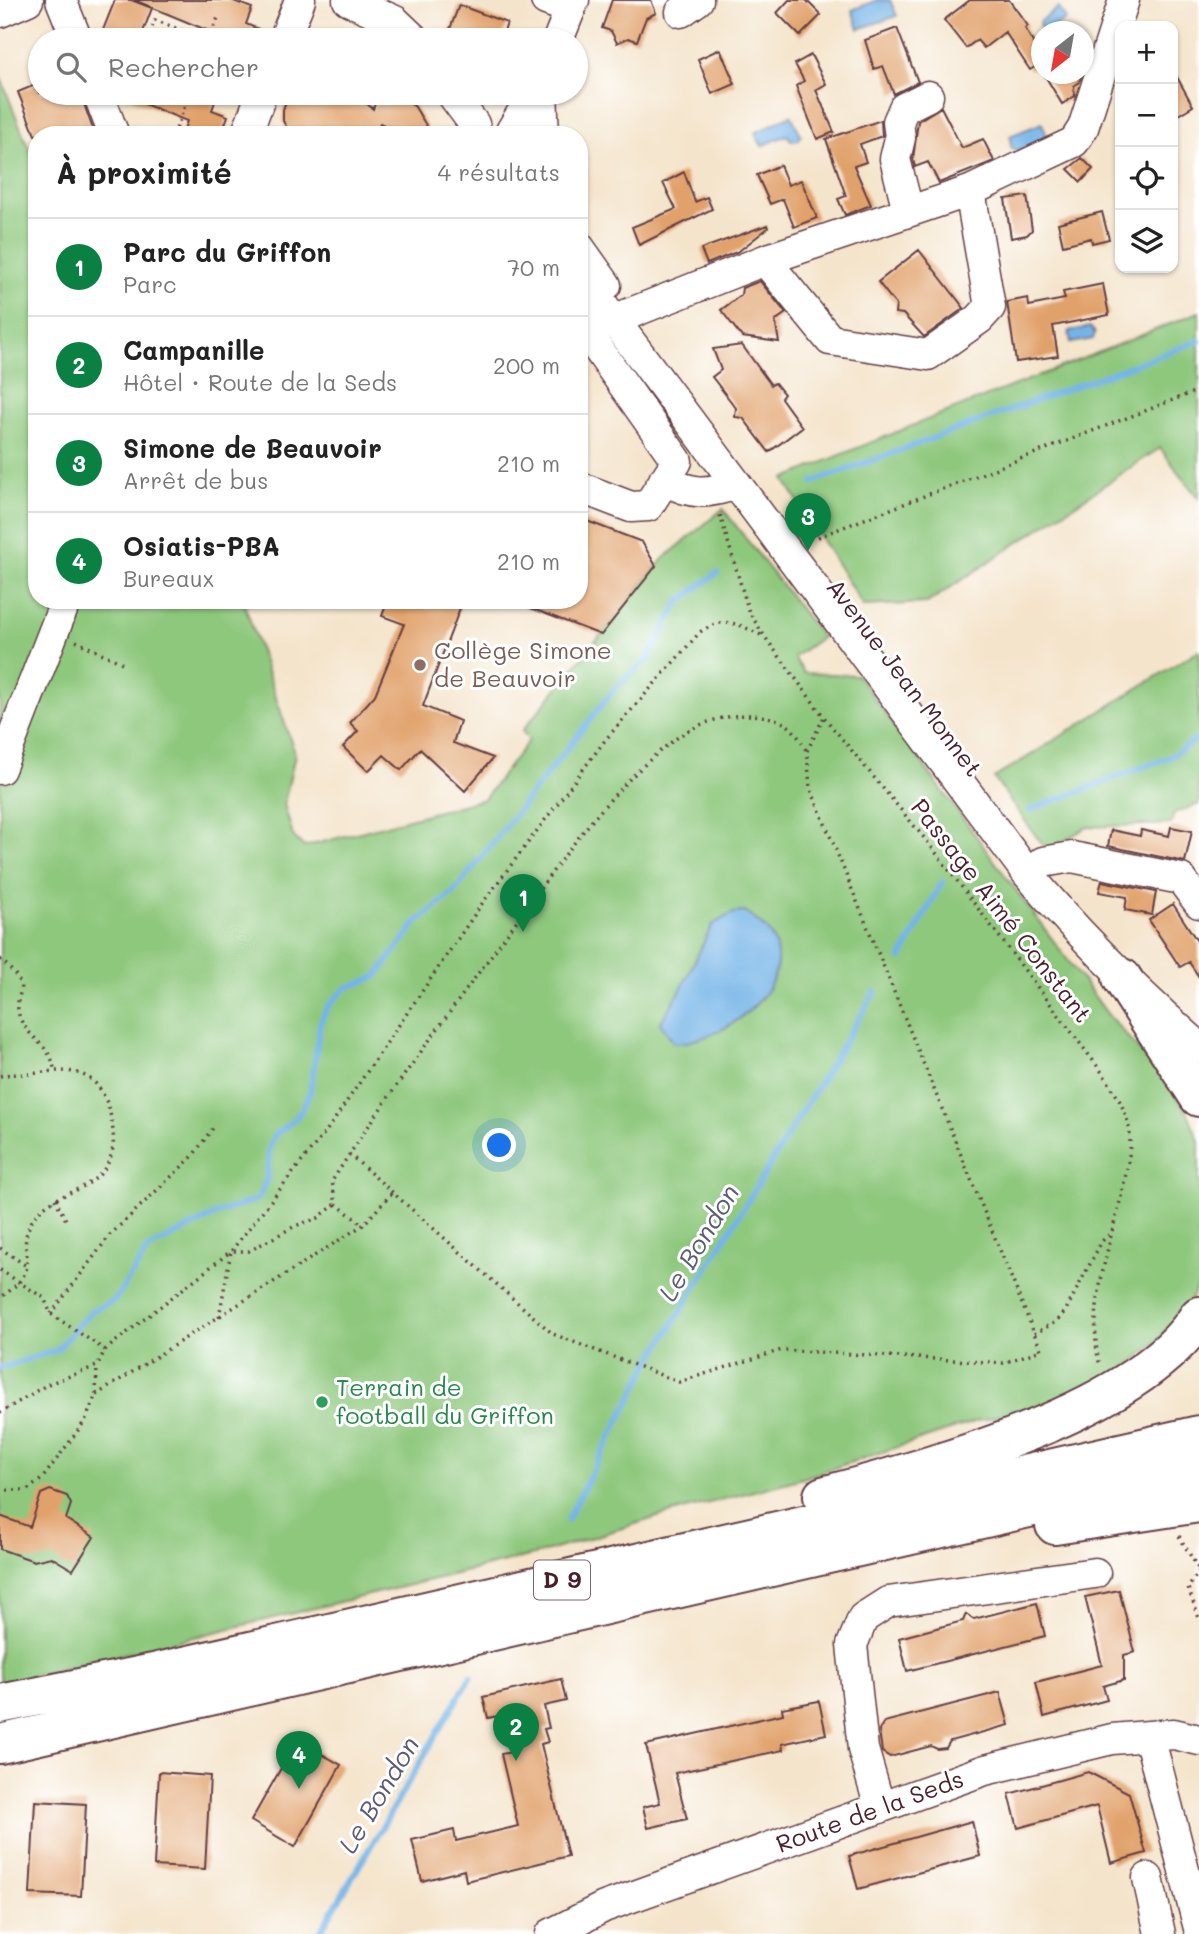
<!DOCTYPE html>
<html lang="fr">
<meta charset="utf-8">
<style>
:root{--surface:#fff;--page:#f6f6f6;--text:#222;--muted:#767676;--line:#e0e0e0;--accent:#0b8043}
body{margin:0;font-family:Mali,sans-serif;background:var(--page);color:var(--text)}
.controls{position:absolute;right:21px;top:21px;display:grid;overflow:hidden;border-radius:14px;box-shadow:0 2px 5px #0004}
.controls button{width:63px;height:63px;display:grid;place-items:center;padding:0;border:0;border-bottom:2px solid var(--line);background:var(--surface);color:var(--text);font:35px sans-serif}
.compass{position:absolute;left:1031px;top:21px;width:63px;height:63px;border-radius:50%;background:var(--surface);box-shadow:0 2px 5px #0004;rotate:211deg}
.you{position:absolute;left:500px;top:1146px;width:24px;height:24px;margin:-18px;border:5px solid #fff;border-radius:50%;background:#1a73e8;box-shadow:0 0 0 10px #1a73e833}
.badge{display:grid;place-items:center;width:46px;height:46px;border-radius:50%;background:var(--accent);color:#fff;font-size:23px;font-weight:700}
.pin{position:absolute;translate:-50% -58px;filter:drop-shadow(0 2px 4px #0008)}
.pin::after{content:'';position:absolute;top:37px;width:24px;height:21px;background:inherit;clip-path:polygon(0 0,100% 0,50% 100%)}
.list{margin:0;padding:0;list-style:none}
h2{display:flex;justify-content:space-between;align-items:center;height:91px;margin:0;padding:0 28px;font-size:30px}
h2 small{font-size:23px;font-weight:400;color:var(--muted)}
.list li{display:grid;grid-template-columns:46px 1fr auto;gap:21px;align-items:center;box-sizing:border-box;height:98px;padding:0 28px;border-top:2px solid var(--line)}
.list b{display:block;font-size:26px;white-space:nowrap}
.list p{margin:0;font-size:23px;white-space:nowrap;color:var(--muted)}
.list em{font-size:23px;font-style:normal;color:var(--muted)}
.icon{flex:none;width:38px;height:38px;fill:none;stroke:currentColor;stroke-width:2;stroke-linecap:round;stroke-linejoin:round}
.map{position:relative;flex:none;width:1199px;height:1934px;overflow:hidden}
.search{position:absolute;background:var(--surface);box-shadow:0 2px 5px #0004;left:28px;top:28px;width:560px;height:77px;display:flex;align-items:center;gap:18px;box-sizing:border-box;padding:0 24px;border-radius:38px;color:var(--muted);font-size:26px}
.panel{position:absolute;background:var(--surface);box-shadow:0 2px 5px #0004;left:28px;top:126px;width:560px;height:483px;border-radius:28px}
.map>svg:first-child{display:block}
</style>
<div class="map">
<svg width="1199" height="1934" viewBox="0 0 1199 1934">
<rect width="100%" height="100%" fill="#fff"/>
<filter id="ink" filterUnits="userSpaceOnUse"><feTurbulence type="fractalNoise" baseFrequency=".0143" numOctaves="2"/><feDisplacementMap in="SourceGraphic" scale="14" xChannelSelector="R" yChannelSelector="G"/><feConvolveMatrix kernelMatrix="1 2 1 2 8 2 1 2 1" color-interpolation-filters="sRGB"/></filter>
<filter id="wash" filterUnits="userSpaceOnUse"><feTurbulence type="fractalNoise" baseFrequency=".00686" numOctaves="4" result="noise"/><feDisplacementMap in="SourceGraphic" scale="28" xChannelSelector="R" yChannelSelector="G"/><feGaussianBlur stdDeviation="1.57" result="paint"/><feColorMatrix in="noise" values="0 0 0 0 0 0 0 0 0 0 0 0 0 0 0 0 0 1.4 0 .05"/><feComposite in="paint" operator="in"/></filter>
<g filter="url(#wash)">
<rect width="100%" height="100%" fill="#f4e4cb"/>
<!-- green -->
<path fill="#8ec87d" stroke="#6c7454" stroke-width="2" d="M 0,76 L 37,169 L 37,600 L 243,600 L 295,754 L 284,804 L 293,836 L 304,847 L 484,799 L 529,740 L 522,731 L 663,559 L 723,509 L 822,637 L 794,657 L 804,673 L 857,675 L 1109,1016 L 1163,1077 L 1188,1113 L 1199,1141 L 1199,1284 L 1191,1300 L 1155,1344 L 1111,1380 L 1037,1407 L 974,1422 L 803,1478 L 664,1515 L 542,1553 L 0,1684 Z
M 1199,312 L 1199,499 L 1160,448 L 927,603 L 863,606 L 784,479 C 921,419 1061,369 1199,312 Z
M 1199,650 L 1199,804 L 1174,813 L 1171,824 L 1087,827 L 1047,851 L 994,778 Z"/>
<!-- water -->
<path fill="#73b4e7" stroke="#5e6a89" stroke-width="2" d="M 877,0 L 890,0 L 897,16 L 859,29 L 852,10 Z
M 1058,8 L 1066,19 L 1048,31 L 1041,32 L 1039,22 Z
M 791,115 L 801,135 L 799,140 L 792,141 L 787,135 L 762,146 L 755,133 Z
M 1042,123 L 1048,139 L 1017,151 L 1011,147 L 1010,136 Z
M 1090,327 L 1095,333 L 1093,339 L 1071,343 L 1069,331 Z
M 745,912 C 754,919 768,928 773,939 C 796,992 719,1043 674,1043 L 660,1023 L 681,990 L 712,925 L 733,913 Z"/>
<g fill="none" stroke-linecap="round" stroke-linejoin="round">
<!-- stream -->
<path stroke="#73b4e7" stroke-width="6" d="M 813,482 L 1199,341
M 1030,810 L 1170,757 L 1199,738
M 901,958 L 942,882
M 0,1368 L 57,1350 L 91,1311 L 115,1300 L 149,1248 L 221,1212 L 258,1199 L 267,1179 L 269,1149 L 274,1136 L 298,1116 L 310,1093 L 320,1023 L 328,1006 L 346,988 L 376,977 L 417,922 L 454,892 L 616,687 L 648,659 L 679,602 L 717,573
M 567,1520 L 651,1360 L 875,992
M 319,1934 L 471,1676"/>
</g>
<g id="blocks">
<!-- building -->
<path fill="#e1a16b" d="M 115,0 L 131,0 L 152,8 L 140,40 L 99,40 Z
M 134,0 L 231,0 L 252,8 L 246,24 L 268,33 L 267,40 L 219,40 L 221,36 Z
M 612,0 L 651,0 L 656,13 L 646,18 L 637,41 L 628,38 L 617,43 L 611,31 L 602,28 Z
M 789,0 L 806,0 L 821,15 L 800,36 L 777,13 Z
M 970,0 L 1009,0 L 1028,26 L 1025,28 L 1041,57 L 1041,63 L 1030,70 L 1005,32 L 984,48 L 977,40 L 966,48 L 944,20 Z
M 459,5 L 507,23 L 501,40 L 446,40 Z
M 897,28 L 918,82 L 894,94 L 883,66 L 874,69 L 865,40 Z
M 720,49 L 735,84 L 712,94 L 698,59 Z
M 811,55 L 826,84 L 816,90 L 834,132 L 817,139 L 796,86 L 804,81 L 795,64 Z
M 1173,70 L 1193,106 L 1173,118 Z
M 1044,74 L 1082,74 L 1079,82 L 1074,86 L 1075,96 L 1062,104 Z
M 40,83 L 40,93 L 80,93 L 95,135 L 35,135 L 18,92 Z
M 117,93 L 218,93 L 212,110 L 228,116 L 221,135 L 182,135 L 187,121 Z
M 299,93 L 355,93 L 373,109 L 379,93 L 402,93 L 415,107 L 432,135 L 408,135 L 380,123 L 376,135 L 291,135 L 283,121 L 283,110 L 286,101 Z
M 941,107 L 962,148 L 983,139 L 994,161 L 939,183 L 928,162 L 915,167 L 913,159 L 918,121 Z
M 881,120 L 882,136 L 860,144 L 866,162 L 854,166 L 871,205 L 845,215 L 838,199 L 846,196 L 826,139 Z
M 1082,158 L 1093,169 L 1081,182 L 1068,169 Z
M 780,165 L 788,185 L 801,180 L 817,218 L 794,227 L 783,199 L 770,204 L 757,175 Z
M 684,172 L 695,202 L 707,197 L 712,209 L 639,245 L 632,227 L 676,209 L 663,183 Z
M 1027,196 L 1032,230 L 1027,235 L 1011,238 L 1005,199 Z
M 1102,212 L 1109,239 L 1092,243 L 1091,238 L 1063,245 L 1058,223 Z
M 767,225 L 768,228 L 739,251 L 707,264 L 701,249 Z
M 919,250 L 964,308 L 924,337 L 903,314 L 895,313 L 896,305 L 878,282 Z
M 760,281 L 786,313 L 775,321 L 779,342 L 742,337 L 721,310 L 741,295 L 742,288 Z
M 1103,284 L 1109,315 L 1053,326 L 1058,356 L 1016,362 L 1007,302 L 1028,298 L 1029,306 L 1065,299 L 1063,292 Z
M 742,345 L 771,385 L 775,383 L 784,394 L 781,398 L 802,427 L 769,452 L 743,418 L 735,417 L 736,408 L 712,377 L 721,370 L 713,349 Z
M 579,518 L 642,542 L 656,566 L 601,635 L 515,602 L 579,600 Z
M 388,600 L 463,600 L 423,706 L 460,721 L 453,743 L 493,758 L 465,791 L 420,749 L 401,770 L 384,755 L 368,771 L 343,747 L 358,731 L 350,723 L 375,695 L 404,624 L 382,616 Z
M 1171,827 L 1192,831 L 1185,862 L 1108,846 L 1111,830 L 1140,836 L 1141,830 L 1169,836 Z
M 1102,881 L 1156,892 L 1152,915 L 1125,910 L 1127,897 L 1099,892 Z
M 1173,904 L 1199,944 L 1199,977 L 1189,962 L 1180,967 L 1149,920 Z
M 50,1490 L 67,1496 L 71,1504 L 66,1519 L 94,1537 L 73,1570 L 51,1557 L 34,1561 L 0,1549 L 0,1516 L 30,1527 L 41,1494 Z
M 1119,1590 L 1135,1652 L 1124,1655 L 1124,1680 L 1103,1686 L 1107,1700 L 1044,1717 L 1036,1682 L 1102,1665 L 1085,1597 Z
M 1037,1603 L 1045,1636 L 907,1671 L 899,1638 L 963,1621 L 966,1614 L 974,1619 Z
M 561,1679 L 566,1701 L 544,1706 L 549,1728 L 544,1729 L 548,1742 L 541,1744 L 568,1856 L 466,1881 L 464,1870 L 422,1881 L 412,1840 L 454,1830 L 456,1841 L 518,1826 L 501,1754 L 512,1752 L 503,1715 L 488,1718 L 483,1697 Z
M 1000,1692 L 1009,1725 L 950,1741 L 946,1748 L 937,1749 L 931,1746 L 890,1757 L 882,1752 L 879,1730 L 884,1722 Z
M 819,1701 L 826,1734 L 782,1744 L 783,1750 L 675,1773 L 687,1819 L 648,1828 L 643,1807 L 660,1803 L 646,1745 L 783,1714 L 782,1708 Z
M 297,1740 L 341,1765 L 295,1847 L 251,1821 Z
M 159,1772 L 210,1776 L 205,1869 L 154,1866 Z
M 1088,1772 L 1129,1793 L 1146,1853 L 1111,1863 L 1097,1806 L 1018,1828 L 1009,1794 Z
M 35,1801 L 86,1804 L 81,1896 L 30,1894 Z
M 972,1821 L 980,1856 L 858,1889 L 849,1856 Z"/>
</g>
</g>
<g filter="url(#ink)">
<use href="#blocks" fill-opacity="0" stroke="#643d43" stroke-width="2"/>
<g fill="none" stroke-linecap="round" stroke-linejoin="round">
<!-- minor casing -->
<g stroke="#643d43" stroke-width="33">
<path id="minor" d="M 61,0 L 77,40
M 348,0 L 395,21 L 415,40
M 546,0 L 570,9
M 0,12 L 28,0
M 681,12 L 698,0
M 284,40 L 300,0
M 558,40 L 574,0
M 98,93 L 114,135
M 451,93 L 474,124 L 477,135
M 542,93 L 544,135
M 511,131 L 534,93
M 246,135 L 262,93
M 908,210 L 895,159 L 900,138 L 898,122 L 904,108 L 928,96
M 579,247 L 606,285
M 765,260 L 830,340 L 928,355 L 979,319 L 990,307 L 970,191
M 579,273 L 1027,873 C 1080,937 1137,992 1199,1047
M 613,320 L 765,260 L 970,191 L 1074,142 L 1083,128 L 1124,0
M 579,322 L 677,461 L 648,506 L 631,507 L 579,487
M 664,480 C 691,494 706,495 736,484
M 0,769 L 66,600
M 1043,862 L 1072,857 L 1181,879 L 1199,903
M 1149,1736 L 1199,1928
M 880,1808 L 863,1749 L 852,1645 L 863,1618 L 888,1602 L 1095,1573
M 1148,1878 L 1160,1934
M 551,1934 L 604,1907 L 985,1770 L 1112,1739 L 1174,1734 L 1199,1740"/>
</g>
<!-- highway casing -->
<g stroke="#643d43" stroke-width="42">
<path id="highway" d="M 1122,978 L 1199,1097
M 823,1496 C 931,1467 1137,1413 1199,1316
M 1055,1525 L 1199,1503
M 0,1704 L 158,1672 L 1199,1435
M 0,1744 L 1199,1469"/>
</g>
<!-- path -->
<path stroke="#643d43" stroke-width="3.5" stroke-dasharray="2 5" stroke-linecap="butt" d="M 147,40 L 155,20 L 207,40
M 209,40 L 219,15
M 174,135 L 187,100
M 720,515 L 749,612 L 765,637 L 824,717 L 930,845 L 1101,1071 C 1113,1089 1125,1106 1129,1128 C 1133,1149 1125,1177 1121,1197 C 1109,1246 1086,1317 1100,1365
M 818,537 L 1199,390
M 76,641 L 122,663
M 0,959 C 38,993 10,990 20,1018 C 28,1038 51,1046 54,1068
M 0,1076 C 12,1073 25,1075 37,1073 C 82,1066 104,1076 112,1123 C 115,1142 114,1158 101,1173 C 81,1195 47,1194 32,1221 C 12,1255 50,1263 0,1298
M 349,1154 L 553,1334 L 679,1382 L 782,1350 L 1003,1363 L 1041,1350 L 810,787 L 807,751 L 824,717
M 55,1199 L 67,1222
M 336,1204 L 362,1224
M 0,1248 L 28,1267
M 0,1270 L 44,1298 L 51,1314 L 105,1350
M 51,1314 L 110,1235 L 192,1157 L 213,1128
M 219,1317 L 231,1251 L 249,1251 L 295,1226 L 318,1218 L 336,1204 L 332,1181 C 386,1097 446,1018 504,938 C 557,867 608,787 681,735 C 708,717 758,706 787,725 C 795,730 801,742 806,750
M 1034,1334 L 1057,1321 L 1066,1310 L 1102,1241 L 1111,1233
M 96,1395 L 363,1225 L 393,1192
M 0,1413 L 48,1384 L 97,1366 L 105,1350 L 231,1251 L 330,1126 L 481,905 L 606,739 L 700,632 C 725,615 738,624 763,636
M 0,1490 L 27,1490 L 42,1479 L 85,1421 L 96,1395 L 97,1366
M 1179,1536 L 1199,1570
M 1199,1571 L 1188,1588 L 1199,1618"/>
<!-- minor -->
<use href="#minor" stroke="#fff" stroke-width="30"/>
<!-- highway -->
<use href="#highway" stroke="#fff" stroke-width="38"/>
</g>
</g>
<!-- markers -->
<circle fill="#8d6e63" stroke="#fff" stroke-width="2.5" cx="420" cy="665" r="7"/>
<circle fill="#2e9e5b" stroke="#fff" stroke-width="2.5" cx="322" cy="1402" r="7"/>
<g text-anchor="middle" stroke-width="6" stroke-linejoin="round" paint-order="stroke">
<!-- shield labels -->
<rect fill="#fff" stroke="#80626b" stroke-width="2" x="534" y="1560.5" width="56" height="39" rx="5"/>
<g font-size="23" font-weight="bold" fill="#4a1f2b">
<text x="562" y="1588">D 9</text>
</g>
<!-- education labels -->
<g font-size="24" fill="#785e54" stroke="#fff" text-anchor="start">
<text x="434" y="659">Collège Simone<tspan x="434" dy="28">de Beauvoir</tspan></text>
</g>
<!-- street labels -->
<g font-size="24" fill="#4a1f2b" stroke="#fff">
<text transform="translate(904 678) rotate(53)" y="8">Avenue Jean Monnet</text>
<text transform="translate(1001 911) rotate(52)" y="8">Passage Aimé Constant</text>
<text transform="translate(870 1812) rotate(-20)" y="8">Route de la Seds</text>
</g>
<!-- leisure labels -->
<g font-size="24" fill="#27864d" stroke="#fff" text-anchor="start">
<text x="336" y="1396">Terrain de<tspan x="336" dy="28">football du Griffon</tspan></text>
</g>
<!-- water labels -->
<g font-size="26" font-style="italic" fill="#5a5b76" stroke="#fff">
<text transform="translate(699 1243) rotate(-59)" y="9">Le Bondon</text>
<text transform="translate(379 1795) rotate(-59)" y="9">Le Bondon</text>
</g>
</g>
</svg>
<div class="controls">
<button>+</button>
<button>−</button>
<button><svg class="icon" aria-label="locate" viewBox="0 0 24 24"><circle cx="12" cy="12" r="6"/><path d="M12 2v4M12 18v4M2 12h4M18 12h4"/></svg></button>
<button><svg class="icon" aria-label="layers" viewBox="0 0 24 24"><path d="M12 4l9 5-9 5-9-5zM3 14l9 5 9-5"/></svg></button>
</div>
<svg class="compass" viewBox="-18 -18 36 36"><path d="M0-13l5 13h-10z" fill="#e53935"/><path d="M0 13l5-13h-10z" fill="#767676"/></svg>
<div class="you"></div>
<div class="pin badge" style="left:523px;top:932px">1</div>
<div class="pin badge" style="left:516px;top:1761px">2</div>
<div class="pin badge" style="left:808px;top:551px">3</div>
<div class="pin badge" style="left:299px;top:1789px">4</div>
<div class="search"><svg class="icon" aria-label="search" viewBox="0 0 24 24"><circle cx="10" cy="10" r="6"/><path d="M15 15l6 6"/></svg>Rechercher</div>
<section class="panel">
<h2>À proximité<small>4 résultats</small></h2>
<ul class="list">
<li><span class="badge">1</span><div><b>Parc du Griffon</b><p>Parc</p></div><em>70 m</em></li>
<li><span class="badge">2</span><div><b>Campanille</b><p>Hôtel · Route de la Seds</p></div><em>200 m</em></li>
<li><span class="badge">3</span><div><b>Simone de Beauvoir</b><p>Arrêt de bus</p></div><em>210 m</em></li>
<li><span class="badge">4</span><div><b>Osiatis-PBA</b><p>Bureaux</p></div><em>210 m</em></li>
</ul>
</section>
</div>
